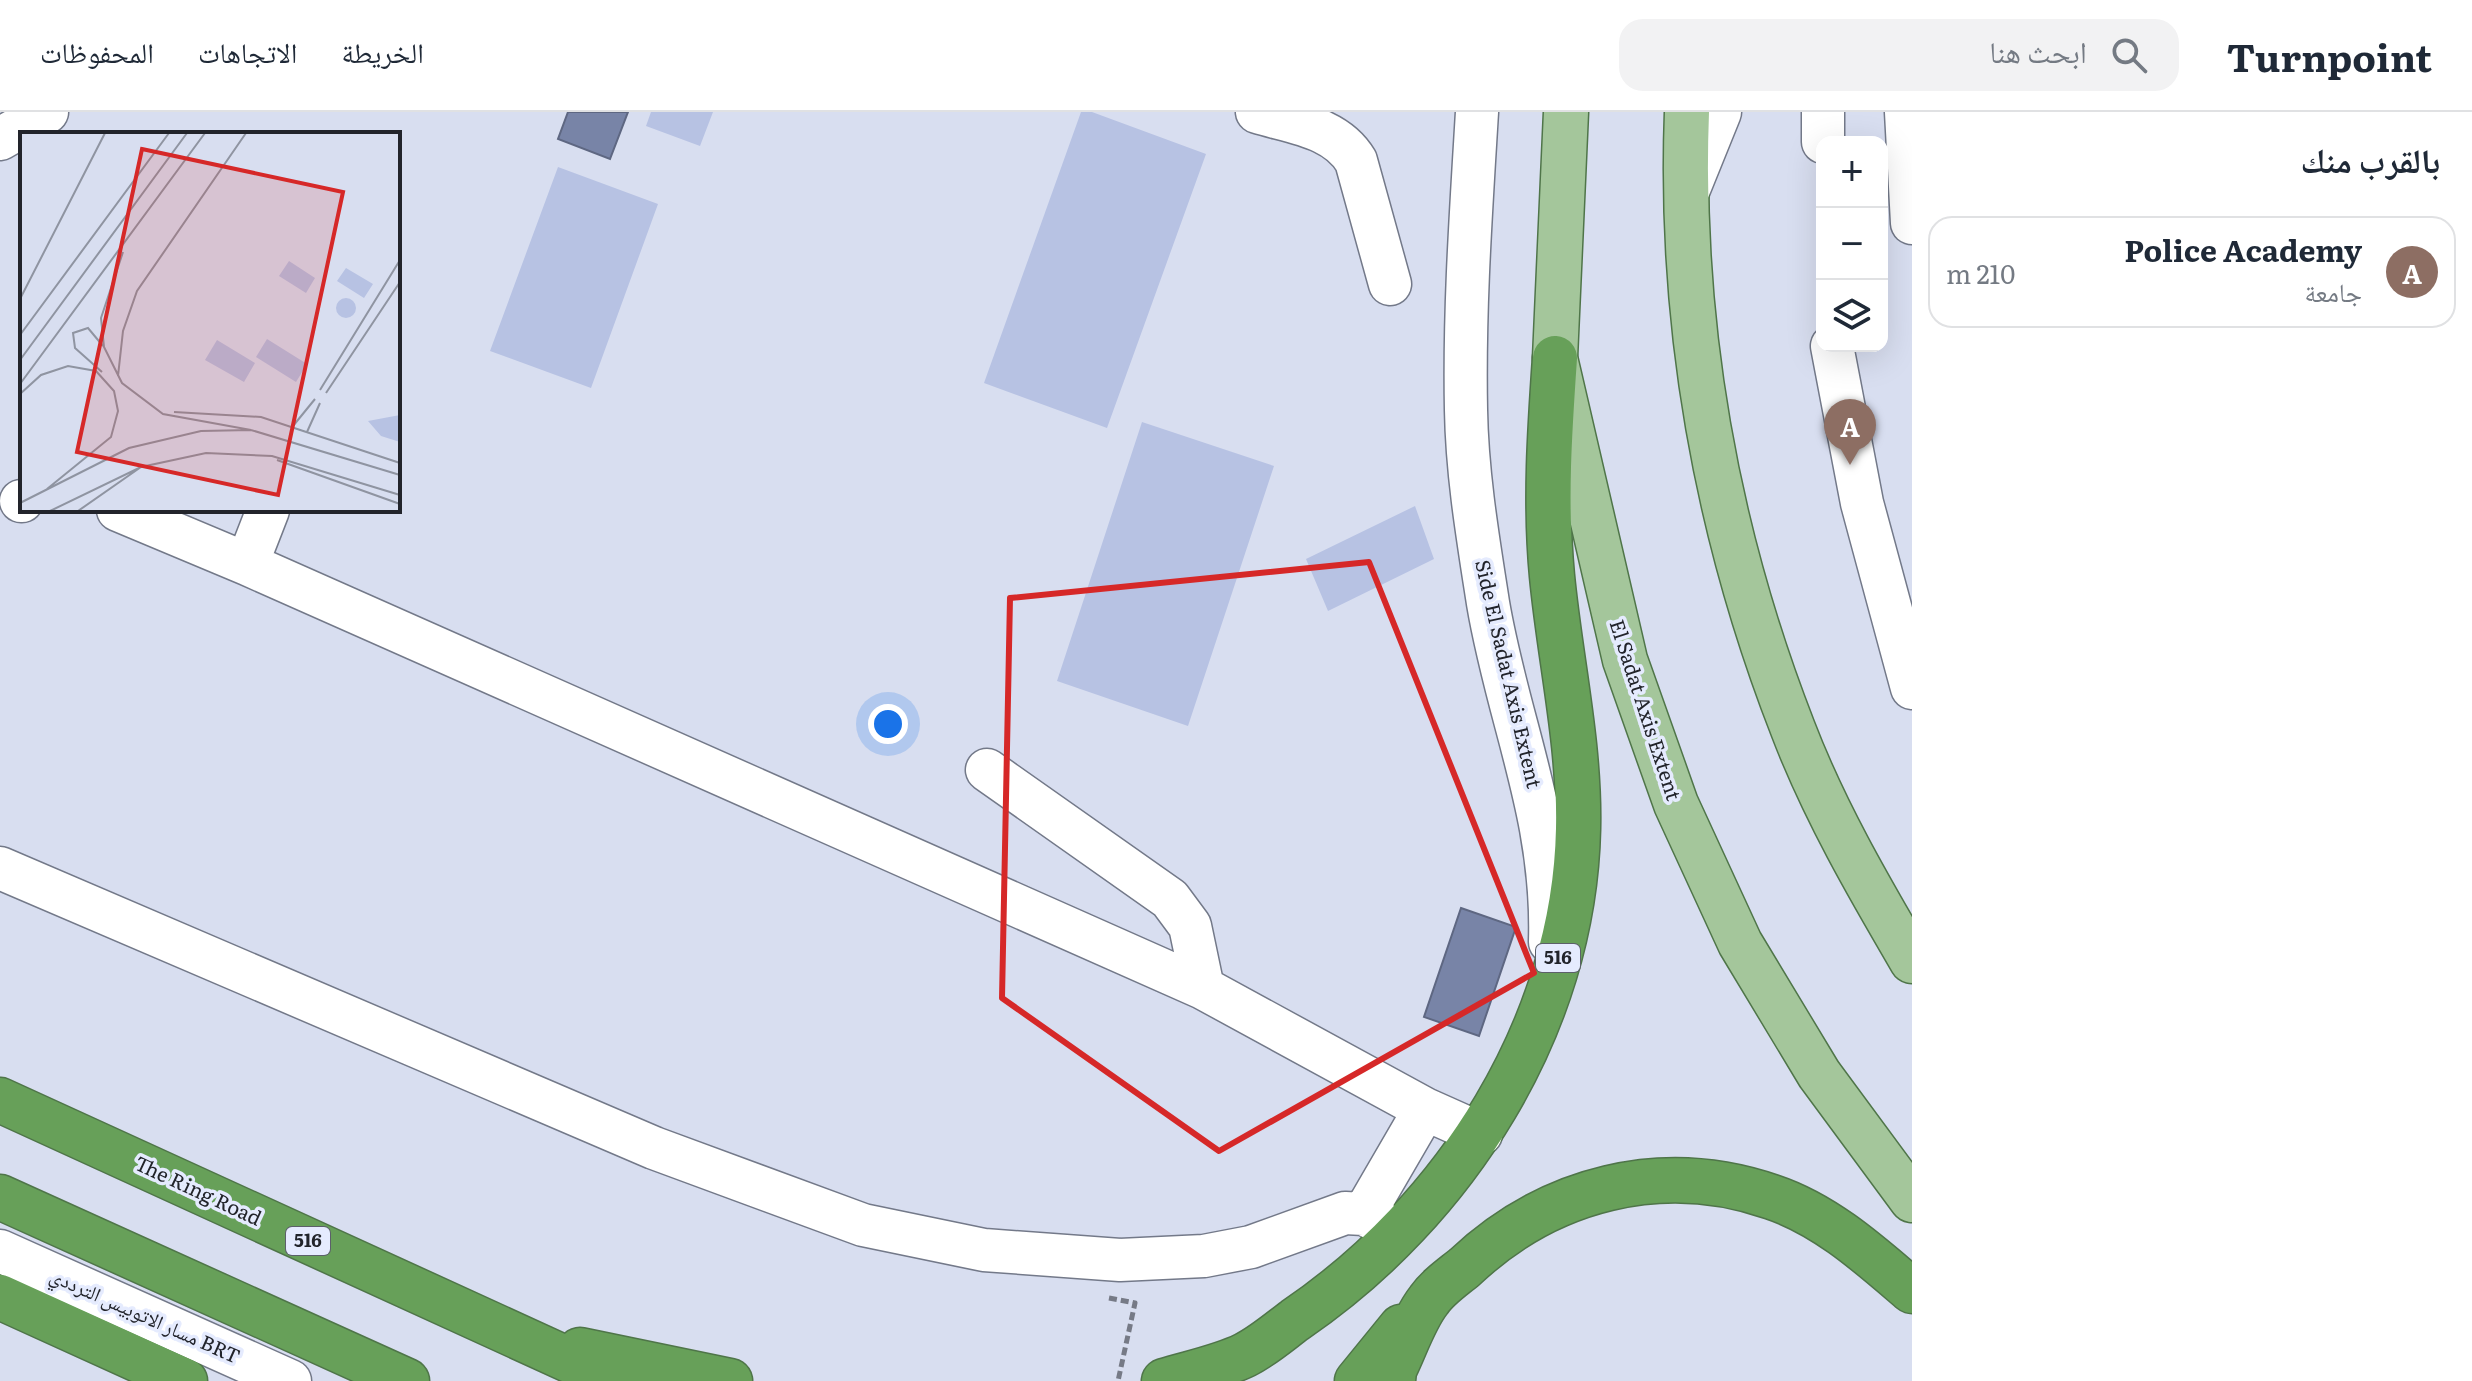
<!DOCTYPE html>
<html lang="ar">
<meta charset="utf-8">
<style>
:root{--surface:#fff;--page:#f2f2f3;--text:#1f2937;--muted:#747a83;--line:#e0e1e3;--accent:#347b1f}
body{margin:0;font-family:Literata,"Noto Naskh Arabic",serif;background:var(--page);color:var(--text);direction:rtl}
.controls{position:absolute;right:24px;top:24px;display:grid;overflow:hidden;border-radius:16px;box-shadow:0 8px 32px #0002}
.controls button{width:72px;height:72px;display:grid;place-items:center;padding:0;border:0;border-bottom:2px solid var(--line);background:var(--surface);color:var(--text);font:40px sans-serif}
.you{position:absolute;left:888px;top:612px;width:28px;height:28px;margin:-20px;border:6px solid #fff;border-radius:50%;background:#1a73e8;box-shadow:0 0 0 12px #1a73e833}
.badge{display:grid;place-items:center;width:52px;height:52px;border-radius:50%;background:var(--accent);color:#fff;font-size:26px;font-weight:700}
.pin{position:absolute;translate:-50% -66px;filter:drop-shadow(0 2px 4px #0008)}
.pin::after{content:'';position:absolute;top:42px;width:28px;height:24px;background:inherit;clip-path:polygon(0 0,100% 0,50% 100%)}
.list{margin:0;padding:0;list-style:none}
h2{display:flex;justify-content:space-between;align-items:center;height:104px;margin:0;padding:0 32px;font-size:34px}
h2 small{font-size:26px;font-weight:400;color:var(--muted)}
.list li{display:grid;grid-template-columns:52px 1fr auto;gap:24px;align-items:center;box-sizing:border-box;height:112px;margin:0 16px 16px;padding:0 16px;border:2px solid var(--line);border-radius:24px}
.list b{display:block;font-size:30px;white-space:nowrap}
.list p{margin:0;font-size:26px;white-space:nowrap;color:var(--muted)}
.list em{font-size:26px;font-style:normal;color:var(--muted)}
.icon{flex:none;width:44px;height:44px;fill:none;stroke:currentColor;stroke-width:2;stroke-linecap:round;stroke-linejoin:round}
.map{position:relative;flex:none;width:1912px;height:1269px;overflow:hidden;direction:ltr}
header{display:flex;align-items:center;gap:48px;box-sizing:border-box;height:112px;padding:0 40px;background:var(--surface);border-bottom:2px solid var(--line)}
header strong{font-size:38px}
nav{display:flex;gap:44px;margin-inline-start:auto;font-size:28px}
.search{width:560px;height:72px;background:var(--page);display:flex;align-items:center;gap:20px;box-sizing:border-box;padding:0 28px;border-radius:24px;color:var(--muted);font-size:30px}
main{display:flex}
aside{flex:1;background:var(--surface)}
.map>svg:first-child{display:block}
</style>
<header>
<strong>Turnpoint</strong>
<div class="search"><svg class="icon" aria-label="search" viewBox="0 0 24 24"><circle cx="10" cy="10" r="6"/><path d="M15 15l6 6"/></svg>ابحث هنا</div>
<nav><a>الخريطة</a><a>الاتجاهات</a><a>المحفوظات</a></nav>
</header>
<main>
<aside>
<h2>بالقرب منك<small></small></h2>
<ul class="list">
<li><span class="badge" style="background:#8d6e63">A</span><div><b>Police Academy</b><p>جامعة</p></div><em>210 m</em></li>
</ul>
</aside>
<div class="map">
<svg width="1912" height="1269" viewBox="0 0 1912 1269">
<rect width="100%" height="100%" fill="#d8def0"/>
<!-- green -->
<path fill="#b7c2e3" d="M 651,0 L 713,0 L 700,34 L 646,14 Z
M 1081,0 L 1092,0 L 1206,42 L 1107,316 L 984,271 Z
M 558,55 L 658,92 L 591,276 L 490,239 Z
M 1142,310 L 1274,354 L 1188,614 L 1057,569 Z
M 1415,394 L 1434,447 L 1328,499 L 1306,447 Z"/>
<!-- water -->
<path fill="#7884a7" stroke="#5e6782" stroke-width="2" d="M 568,0 L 628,0 L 610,47 L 558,27 Z
M 1461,796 L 1516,815 L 1479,924 L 1424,905 Z"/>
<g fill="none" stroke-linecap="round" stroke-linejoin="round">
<!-- minor casing -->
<g stroke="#737989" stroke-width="45">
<path id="minor" d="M 1257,0 C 1293,11 1336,15 1356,49 L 1390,172
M 1477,0 C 1471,99 1464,198 1466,298 C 1467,362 1478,427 1488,491 C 1508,610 1554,703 1550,830
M 1823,0 L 1823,30
M 1906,0 L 1912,111
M 0,27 L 47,0
M 1686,84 L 1720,0
M 1832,234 L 1862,391 L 1912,576
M 21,389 L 22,389
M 118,398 L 247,452 L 1203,876 L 1425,997 L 1481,1022
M 247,452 L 268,398
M 987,658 L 1170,787 L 1190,814 L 1203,876
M 0,756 L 654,1036 L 863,1113 L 984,1138 L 1120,1148 L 1204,1144 L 1251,1135 L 1345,1101 L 1364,1102 L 1399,1120
M 1364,1102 L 1425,997
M 0,1139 L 290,1269"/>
</g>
<!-- major casing -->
<g stroke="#4f7549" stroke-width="47">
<path id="major" d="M 1566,0 L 1555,246 L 1625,548 L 1676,692 L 1740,831 L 1819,962 L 1912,1088
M 1687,0 C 1679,211 1716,420 1793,617 C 1824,698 1868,774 1912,849"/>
</g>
<!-- highway casing -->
<g stroke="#4f7549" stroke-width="47">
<path id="highway" d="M 0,988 L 615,1269
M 0,1085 L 407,1269
M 0,1185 L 185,1269
M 580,1238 L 730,1269
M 1164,1269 C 1190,1261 1221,1255 1245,1243 C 1263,1234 1279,1220 1295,1208 C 1455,1099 1574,914 1578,717 C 1580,631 1560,548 1552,464 C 1545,391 1550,318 1555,246
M 1357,1269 L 1401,1215
M 1393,1269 L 1394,1258 C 1405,1236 1414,1207 1429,1188 C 1438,1175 1453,1165 1465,1155 C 1549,1076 1662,1047 1772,1085 C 1826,1103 1870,1143 1912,1179"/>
</g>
<!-- path -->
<path stroke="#767a86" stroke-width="5" stroke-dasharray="8 4" stroke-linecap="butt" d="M 1109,1186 L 1135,1191 L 1118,1269"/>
<!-- minor -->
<use href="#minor" stroke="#fff" stroke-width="42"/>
<!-- major -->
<use href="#major" stroke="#a4c69b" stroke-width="44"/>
<!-- highway -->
<use href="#highway" stroke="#67a059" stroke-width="44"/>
</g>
<!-- marked area -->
<path fill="none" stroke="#d62828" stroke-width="6" stroke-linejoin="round" d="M 1369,450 L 1534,861 L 1219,1039 L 1002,886 L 1010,486 Z"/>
<g text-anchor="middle" stroke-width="7" stroke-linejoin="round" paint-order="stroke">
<!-- shield labels -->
<g fill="#e5ebfe" stroke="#5c606a" stroke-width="2">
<rect x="1536" y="832" width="44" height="28" rx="6"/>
<rect x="286" y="1115" width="44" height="28" rx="6"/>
</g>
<g font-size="18" font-weight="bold" fill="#22242b">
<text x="1558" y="852">516</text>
<text x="308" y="1135">516</text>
</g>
<!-- street labels -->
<g font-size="20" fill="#22242b" stroke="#e5ebfe">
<text transform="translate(1508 562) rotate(77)" y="7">Side El Sadat Axis Extent</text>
<text transform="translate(1645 598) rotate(72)" y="7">El Sadat Axis Extent</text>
<text transform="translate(198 1079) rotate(25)" y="7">The Ring Road</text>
<text transform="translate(145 1204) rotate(24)" y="7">مسار الاتوبيس الترددي BRT</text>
</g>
</g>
<!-- overview -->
<g transform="translate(20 20)">
<rect width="380" height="380" fill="#d8def0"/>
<path d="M 269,129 L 295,146 L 286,161 L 259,144 ZM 326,136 L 353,152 L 344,166 L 317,149 ZM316 176a10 10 0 1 1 20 0a10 10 0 1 1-20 0ZM 247,207 L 287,232 L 276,250 L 236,225 ZM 197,208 L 235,231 L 224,250 L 185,228 ZM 380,283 L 380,310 L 361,304 L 348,289 Z" fill="#b7c2e3"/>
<path fill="none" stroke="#8f94a1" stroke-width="2" d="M 103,120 L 81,186 L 84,215 L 102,251 L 143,282 L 231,298M 0,167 L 85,1M 0,203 L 149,1M 0,228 L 167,1M 82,240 L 55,216 L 53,201 L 68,196 L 83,214M 98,244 L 103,199 L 117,159 L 226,1M 0,252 L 185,1M 300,258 L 380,128M 306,261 L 380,150M 0,262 L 21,243 L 48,234 L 76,239 L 94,259 L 98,279 L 91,305 L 27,357M 154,280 L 241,285 L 380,331M 273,294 L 295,267M 287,300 L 300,271M 257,328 L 380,372M 0,371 L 109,316 L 181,299 L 231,298 L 380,343M 30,379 L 121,335 L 186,321 L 252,324 L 380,363M 58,379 L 121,335"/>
<path fill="#d62828" fill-opacity="0.15" stroke="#d62828" stroke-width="4" d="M 122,17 L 323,60 L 258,363 L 57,320 Z"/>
<rect width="380" height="380" fill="none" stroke="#22242b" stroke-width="4"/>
</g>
</svg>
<div class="controls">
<button>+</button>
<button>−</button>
<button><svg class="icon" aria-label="layers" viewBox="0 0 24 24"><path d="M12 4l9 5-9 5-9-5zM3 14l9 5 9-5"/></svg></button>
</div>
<div class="you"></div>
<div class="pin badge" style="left:1850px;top:353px;background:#8d6e63">A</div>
</div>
</main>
